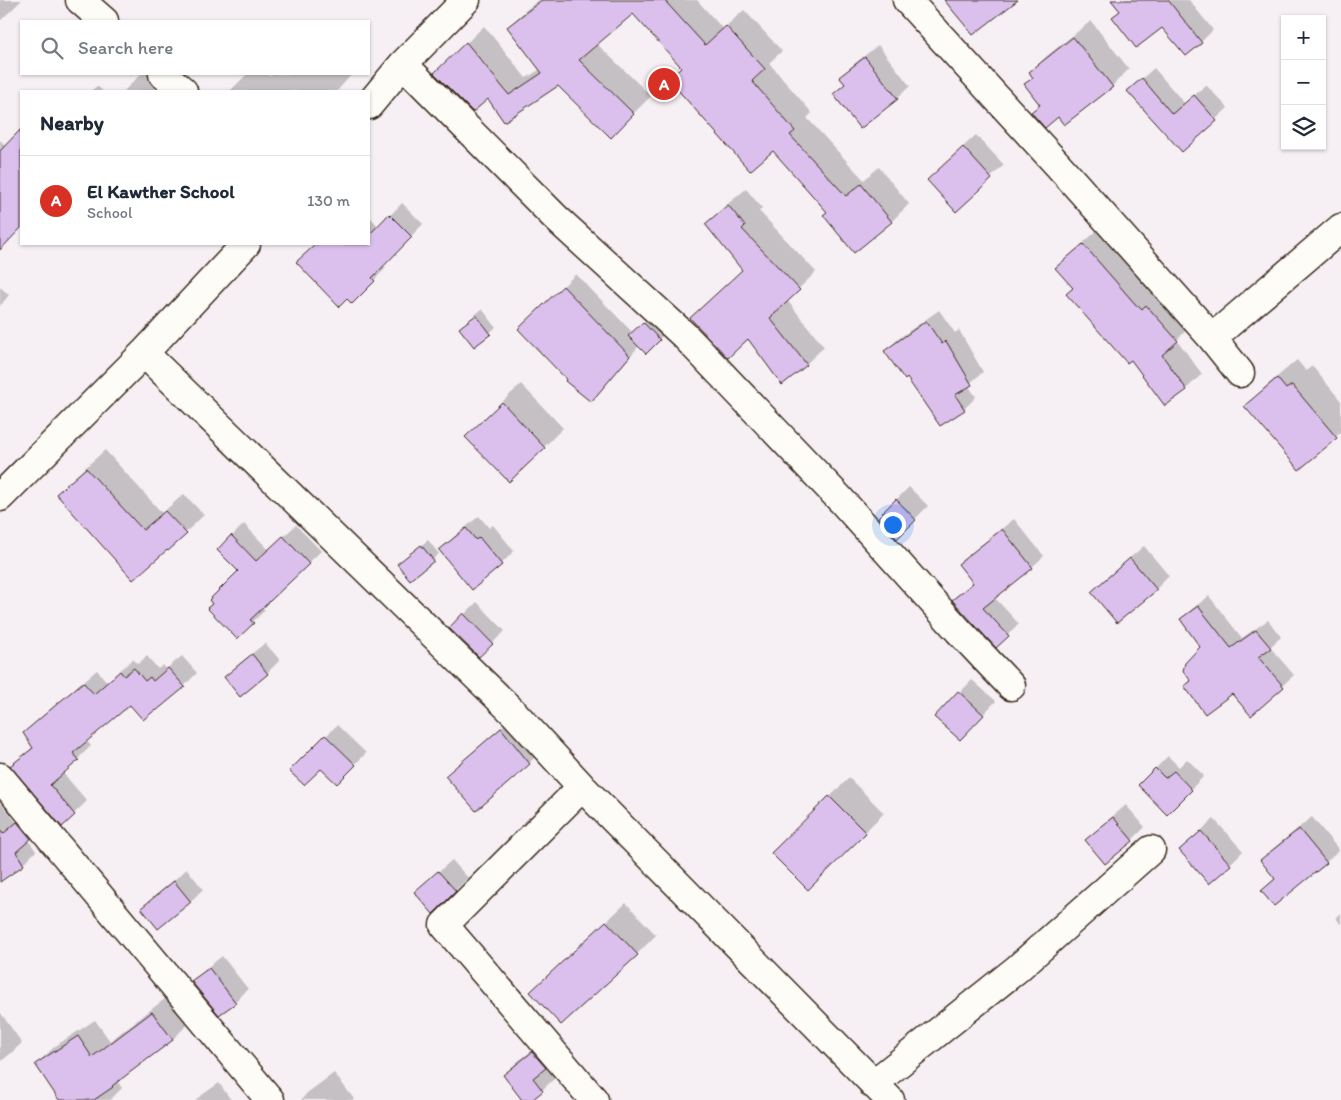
<!DOCTYPE html>
<meta charset="utf-8">
<style>
:root{--surface:#fff;--page:#f2f2f3;--text:#1f2937;--muted:#747a83;--line:#e0e1e3;--accent:#d93025}
body{margin:0;font-family:Itim,sans-serif;background:var(--page);color:var(--text)}
.controls{position:absolute;right:15px;top:15px;display:grid;overflow:hidden;border-radius:0px;box-shadow:0 1px 4px #0004}
.controls button{width:45px;height:45px;display:grid;place-items:center;padding:0;border:0;border-bottom:1px solid var(--line);background:var(--surface);color:var(--text);font:25px sans-serif}
.you{position:absolute;left:892px;top:524px;width:18px;height:18px;margin:-12px;border:4px solid #fff;border-radius:50%;background:#1a73e8;box-shadow:0 0 0 8px #1a73e833}
.badge{display:grid;place-items:center;width:32px;height:32px;border-radius:50%;background:var(--accent);color:#fff;font-size:16px;font-weight:700}
.pin{position:absolute;translate:-50% -50%;border:2px solid #fff;box-shadow:0 1px 5px #0006}
.list{margin:0;padding:0;list-style:none}
h2{display:flex;justify-content:space-between;align-items:center;height:65px;margin:0;padding:0 20px;font-size:21px}
h2 small{font-size:16px;font-weight:400;color:var(--muted)}
.list li{display:grid;grid-template-columns:32px 1fr auto;gap:15px;align-items:center;box-sizing:border-box;height:90px;padding:0 20px;border-top:1px solid var(--line)}
.list b{display:block;font-size:19px;white-space:nowrap}
.list p{margin:0;font-size:16px;white-space:nowrap;color:var(--muted)}
.list em{font-size:16px;font-style:normal;color:var(--muted)}
.icon{flex:none;width:28px;height:28px;fill:none;stroke:currentColor;stroke-width:2;stroke-linecap:round;stroke-linejoin:round}
.map{position:relative;flex:none;width:1341px;height:1100px;overflow:hidden}
.search{position:absolute;background:var(--surface);box-shadow:0 1px 4px #0004;left:20px;top:20px;width:350px;height:55px;display:flex;align-items:center;gap:12px;box-sizing:border-box;padding:0 18px;border-radius:0px;color:var(--muted);font-size:19px}
.panel{position:absolute;background:var(--surface);box-shadow:0 1px 4px #0004;left:20px;top:90px;width:350px;height:155px;border-radius:0px}
.map>svg:first-child{display:block}
</style>
<div class="map">
<svg width="1341" height="1100" viewBox="0 0 1341 1100">
<rect width="100%" height="100%" fill="#f6f0f5"/>
<filter id="ink" filterUnits="userSpaceOnUse"><feTurbulence type="fractalNoise" baseFrequency=".02" numOctaves="2"/><feDisplacementMap in="SourceGraphic" scale="10" xChannelSelector="R" yChannelSelector="G"/><feConvolveMatrix kernelMatrix="1 2 1 2 8 2 1 2 1" color-interpolation-filters="sRGB"/></filter>
<g filter="url(#ink)">
<!-- shadow -->
<path fill="#0003" d="M 0,0 L 22,0 L 0,21 Z
M 539,0 L 697,0 L 723,29 L 744,10 L 782,51 L 769,63 L 812,113 L 807,118 L 864,180 L 879,167 L 909,204 L 892,221 L 854,251 L 829,211 L 773,149 L 683,66 L 633,12 L 597,44 L 651,96 L 611,136 L 559,85 L 504,120 L 489,97 L 436,73 L 484,26 L 526,78 L 541,69 L 508,27 L 526,10 Z
M 1113,0 L 1189,0 L 1213,30 L 1201,42 L 1162,26 L 1114,17 L 1121,10 Z
M 1091,21 L 1129,69 L 1112,86 L 1058,116 L 1033,112 L 1041,104 L 1025,85 L 1034,76 L 1030,72 L 1048,55 Z
M 878,45 L 910,86 L 897,98 L 835,94 L 846,83 L 841,77 L 854,64 Z
M 1154,68 L 1185,104 L 1206,85 L 1228,108 L 1182,150 L 1128,91 Z
M 141,74 L 148,74 L 159,84 L 152,91 L 124,91 Z
M 247,74 L 267,74 L 270,76 L 272,74 L 352,74 L 337,91 L 230,91 Z
M 97,86 L 103,91 L 91,91 Z
M 21,131 L 21,226 L 2,246 L 0,243 L 0,140 L 6,146 Z
M 976,135 L 1004,165 L 957,210 L 941,167 Z
M 746,189 L 762,208 L 759,211 L 816,272 L 787,300 L 824,347 L 806,364 L 783,383 L 743,269 L 707,224 L 724,207 Z
M 402,203 L 423,224 L 383,265 L 386,268 L 374,280 L 298,262 L 317,244 L 369,244 L 369,216 L 379,227 Z
M 1099,229 L 1192,324 L 1177,340 L 1202,374 L 1186,389 L 1166,404 L 1131,358 L 1057,268 L 1072,253 Z
M 576,274 L 633,333 L 650,317 L 665,333 L 646,352 L 639,346 L 603,388 L 591,401 L 568,379 L 532,316 Z
M 0,287 L 9,295 L 0,306 Z
M 482,309 L 496,327 L 475,346 L 460,328 Z
M 939,310 L 955,333 L 959,330 L 983,372 L 968,385 L 976,397 L 964,409 L 886,351 L 898,339 Z
M 1297,360 L 1306,371 L 1312,366 L 1341,401 L 1341,432 L 1299,468 L 1246,406 L 1265,387 Z
M 521,384 L 563,428 L 544,447 L 486,417 Z
M 105,450 L 162,513 L 184,494 L 204,515 L 168,549 L 58,494 L 76,476 Z
M 909,487 L 928,506 L 897,537 L 879,517 Z
M 479,516 L 489,528 L 493,525 L 514,551 L 501,564 L 472,588 L 440,550 L 453,538 Z
M 1014,519 L 1044,556 L 1032,567 L 995,598 L 1019,624 L 996,646 L 954,600 L 974,581 L 960,565 L 971,553 Z
M 244,524 L 269,550 L 296,525 L 321,551 L 262,607 L 265,610 L 237,637 L 240,571 L 218,550 Z
M 428,540 L 439,554 L 410,578 L 405,558 Z
M 1144,546 L 1169,576 L 1156,589 L 1118,622 L 1092,592 L 1105,579 Z
M 1209,596 L 1242,638 L 1268,620 L 1281,637 L 1270,647 L 1294,675 L 1251,714 L 1232,693 L 1186,686 L 1192,680 L 1202,647 L 1181,620 L 1192,609 Z
M 477,602 L 505,631 L 479,656 L 450,628 Z
M 265,643 L 280,660 L 267,673 L 241,695 L 226,677 L 239,664 Z
M 147,656 L 158,669 L 163,665 L 166,669 L 182,656 L 197,673 L 184,686 L 130,703 L 86,740 L 91,746 L 63,773 L 87,801 L 62,825 L 12,766 L 34,746 L 25,733 L 38,720 L 97,670 L 107,682 L 133,659 L 138,664 Z
M 972,680 L 996,701 L 972,726 L 936,717 Z
M 513,717 L 541,751 L 529,763 L 459,764 Z
M 337,725 L 366,753 L 337,783 L 321,767 L 291,771 Z
M 1168,756 L 1179,767 L 1187,759 L 1204,776 L 1167,813 L 1139,785 Z
M 849,778 L 884,813 L 808,888 L 773,853 Z
M 0,802 L 17,823 L 30,811 L 43,826 L 28,840 L 36,851 L 23,864 L 0,880 Z
M 1126,805 L 1145,827 L 1132,840 L 1087,840 L 1100,827 Z
M 1312,817 L 1339,850 L 1326,862 L 1262,891 L 1276,877 L 1262,860 L 1275,847 Z
M 1214,819 L 1243,851 L 1230,864 L 1194,837 Z
M 452,860 L 468,878 L 433,912 L 429,880 Z
M 187,869 L 203,889 L 190,902 L 143,908 L 156,895 Z
M 626,903 L 656,935 L 637,954 L 532,992 Z
M 1341,913 L 1341,925 L 1336,918 Z
M 222,956 L 248,989 L 235,1002 L 193,982 L 206,969 Z
M 170,995 L 190,1022 L 173,1039 L 117,1081 L 122,1088 L 110,1100 L 61,1100 L 37,1064 L 54,1047 L 95,1020 L 110,1041 Z
M 0,1012 L 22,1043 L 9,1055 L 0,1062 Z
M 546,1040 L 558,1054 L 546,1066 L 555,1078 L 542,1090 L 530,1100 L 524,1100 L 504,1075 L 517,1062 Z
M 334,1073 L 354,1099 L 353,1100 L 301,1100 L 307,1093 Z
M 219,1083 L 231,1100 L 195,1100 Z"/>
<!-- building -->
<path fill="#dbc0ee" stroke="#3b2a1e" d="M 542,0 L 664,0 L 705,45 L 726,26 L 765,69 L 752,81 L 795,131 L 790,135 L 846,196 L 861,184 L 892,222 L 854,253 L 823,215 L 827,212 L 773,151 L 750,171 L 668,79 L 681,67 L 633,14 L 579,60 L 634,114 L 611,138 L 558,86 L 504,122 L 488,99 L 473,112 L 434,73 L 466,42 L 509,95 L 542,73 L 507,27 Z
M 944,0 L 1018,0 L 973,35 Z
M 1111,0 L 1168,0 L 1202,43 L 1186,56 L 1162,28 L 1136,48 L 1112,17 L 1120,11 Z
M 1073,37 L 1113,87 L 1064,125 L 1058,117 L 1045,128 L 1031,112 L 1040,105 L 1024,84 L 1033,78 L 1029,72 Z
M 865,57 L 898,99 L 860,129 L 833,94 L 845,84 L 839,77 Z
M 1142,78 L 1172,114 L 1194,95 L 1217,121 L 1182,152 L 1127,91 Z
M 21,129 L 21,228 L 0,250 L 0,151 Z
M 963,147 L 992,179 L 956,212 L 927,180 Z
M 728,205 L 745,226 L 742,229 L 800,290 L 770,318 L 807,365 L 782,385 L 748,339 L 728,358 L 690,318 L 742,270 L 705,224 Z
M 389,214 L 412,237 L 372,278 L 375,281 L 352,304 L 347,299 L 339,307 L 296,262 L 316,244 L 369,244 L 369,235 Z
M 1083,244 L 1137,306 L 1138,305 L 1142,309 L 1146,305 L 1178,341 L 1162,355 L 1187,390 L 1165,406 L 1131,360 L 1127,363 L 1066,294 L 1073,288 L 1055,268 Z
M 563,286 L 630,356 L 591,402 L 565,381 L 566,379 L 518,329 Z
M 476,315 L 491,334 L 474,347 L 459,328 Z
M 926,321 L 942,344 L 946,341 L 972,385 L 955,395 L 965,410 L 940,426 L 907,378 L 905,380 L 884,351 Z
M 643,322 L 660,340 L 646,354 L 628,336 Z
M 1277,378 L 1286,389 L 1292,385 L 1337,438 L 1299,470 L 1244,406 Z
M 502,402 L 545,448 L 509,482 L 465,437 Z
M 86,468 L 143,530 L 165,511 L 187,534 L 168,551 L 167,550 L 133,580 L 56,494 Z
M 896,499 L 916,520 L 897,539 L 878,517 Z
M 466,528 L 476,540 L 479,537 L 502,565 L 472,590 L 439,550 Z
M 1002,529 L 1033,568 L 983,608 L 1009,636 L 996,648 L 952,600 L 973,583 L 958,564 Z
M 231,535 L 256,561 L 283,536 L 309,564 L 250,620 L 254,623 L 237,639 L 207,608 L 212,604 L 209,600 L 238,571 L 217,550 Z
M 421,545 L 434,561 L 410,580 L 397,564 Z
M 1130,558 L 1157,590 L 1117,623 L 1091,592 Z
M 1198,606 L 1231,648 L 1256,630 L 1271,648 L 1258,657 L 1284,687 L 1251,716 L 1232,694 L 1205,714 L 1184,686 L 1191,681 L 1183,671 L 1185,663 L 1200,647 L 1180,619 Z
M 463,613 L 493,644 L 479,657 L 449,628 Z
M 252,654 L 268,674 L 240,697 L 224,677 Z
M 134,668 L 145,681 L 150,677 L 153,681 L 168,668 L 185,687 L 156,711 L 155,710 L 143,720 L 130,705 L 73,753 L 79,760 L 50,785 L 75,815 L 62,827 L 10,766 L 33,748 L 23,733 L 83,682 L 94,694 L 120,671 L 124,676 Z
M 958,691 L 984,715 L 960,740 L 934,717 Z
M 501,728 L 530,764 L 476,811 L 445,776 Z
M 325,735 L 356,765 L 337,784 L 321,769 L 304,785 L 289,771 Z
M 1155,768 L 1165,778 L 1174,771 L 1192,790 L 1167,815 L 1138,785 Z
M 829,796 L 866,833 L 808,890 L 771,853 Z
M 1113,817 L 1133,841 L 1105,864 L 1085,840 Z
M 17,822 L 31,839 L 16,852 L 24,865 L 0,882 L 0,830 L 3,834 Z
M 1299,829 L 1327,863 L 1274,906 L 1261,891 L 1275,879 L 1260,860 Z
M 1201,831 L 1231,865 L 1209,884 L 1179,850 Z
M 438,871 L 456,891 L 433,914 L 414,892 Z
M 174,881 L 191,902 L 158,929 L 141,908 Z
M 606,921 L 638,955 L 561,1025 L 530,992 Z
M 209,968 L 236,1003 L 219,1015 L 191,981 Z
M 152,1012 L 173,1040 L 112,1086 L 113,1087 L 94,1100 L 59,1100 L 35,1064 L 78,1036 L 92,1057 Z
M 532,1052 L 546,1068 L 533,1078 L 543,1091 L 532,1100 L 522,1100 L 503,1075 Z"/>
<g fill="none" stroke-linecap="round" stroke-linejoin="round">
<!-- minor casing -->
<g stroke="#3b2a1e" stroke-width="31">
<path id="minor" d="M 80,0 L 104,21
M 907,0 L 1059,166 L 1212,338 L 1240,373
M 403,64 L 556,218 L 685,336 L 841,500 L 958,630 L 1011,686
M 163,74 L 183,91
M 369,105 L 403,64 L 466,0
M 1212,338 L 1341,228
M 144,353 L 515,714 L 582,787 L 890,1100
M 0,497 L 144,353 L 246,244
M 0,777 L 270,1100
M 582,787 L 444,925 L 594,1100
M 873,1084 L 1017,969 L 1151,850"/>
</g>
<!-- minor -->
<use href="#minor" stroke="#fdfcf7" stroke-width="28"/>
</g>
</g>
</svg>
<div class="controls">
<button>+</button>
<button>−</button>
<button><svg class="icon" aria-label="layers" viewBox="0 0 24 24"><path d="M12 4l9 5-9 5-9-5zM3 14l9 5 9-5"/></svg></button>
</div>
<div class="you"></div>
<div class="pin badge" style="left:664px;top:84px">A</div>
<div class="search"><svg class="icon" aria-label="search" viewBox="0 0 24 24"><circle cx="10" cy="10" r="6"/><path d="M15 15l6 6"/></svg>Search here</div>
<section class="panel">
<h2>Nearby<small></small></h2>
<ul class="list">
<li><span class="badge">A</span><div><b>El Kawther School</b><p>School</p></div><em>130 m</em></li>
</ul>
</section>
</div>
